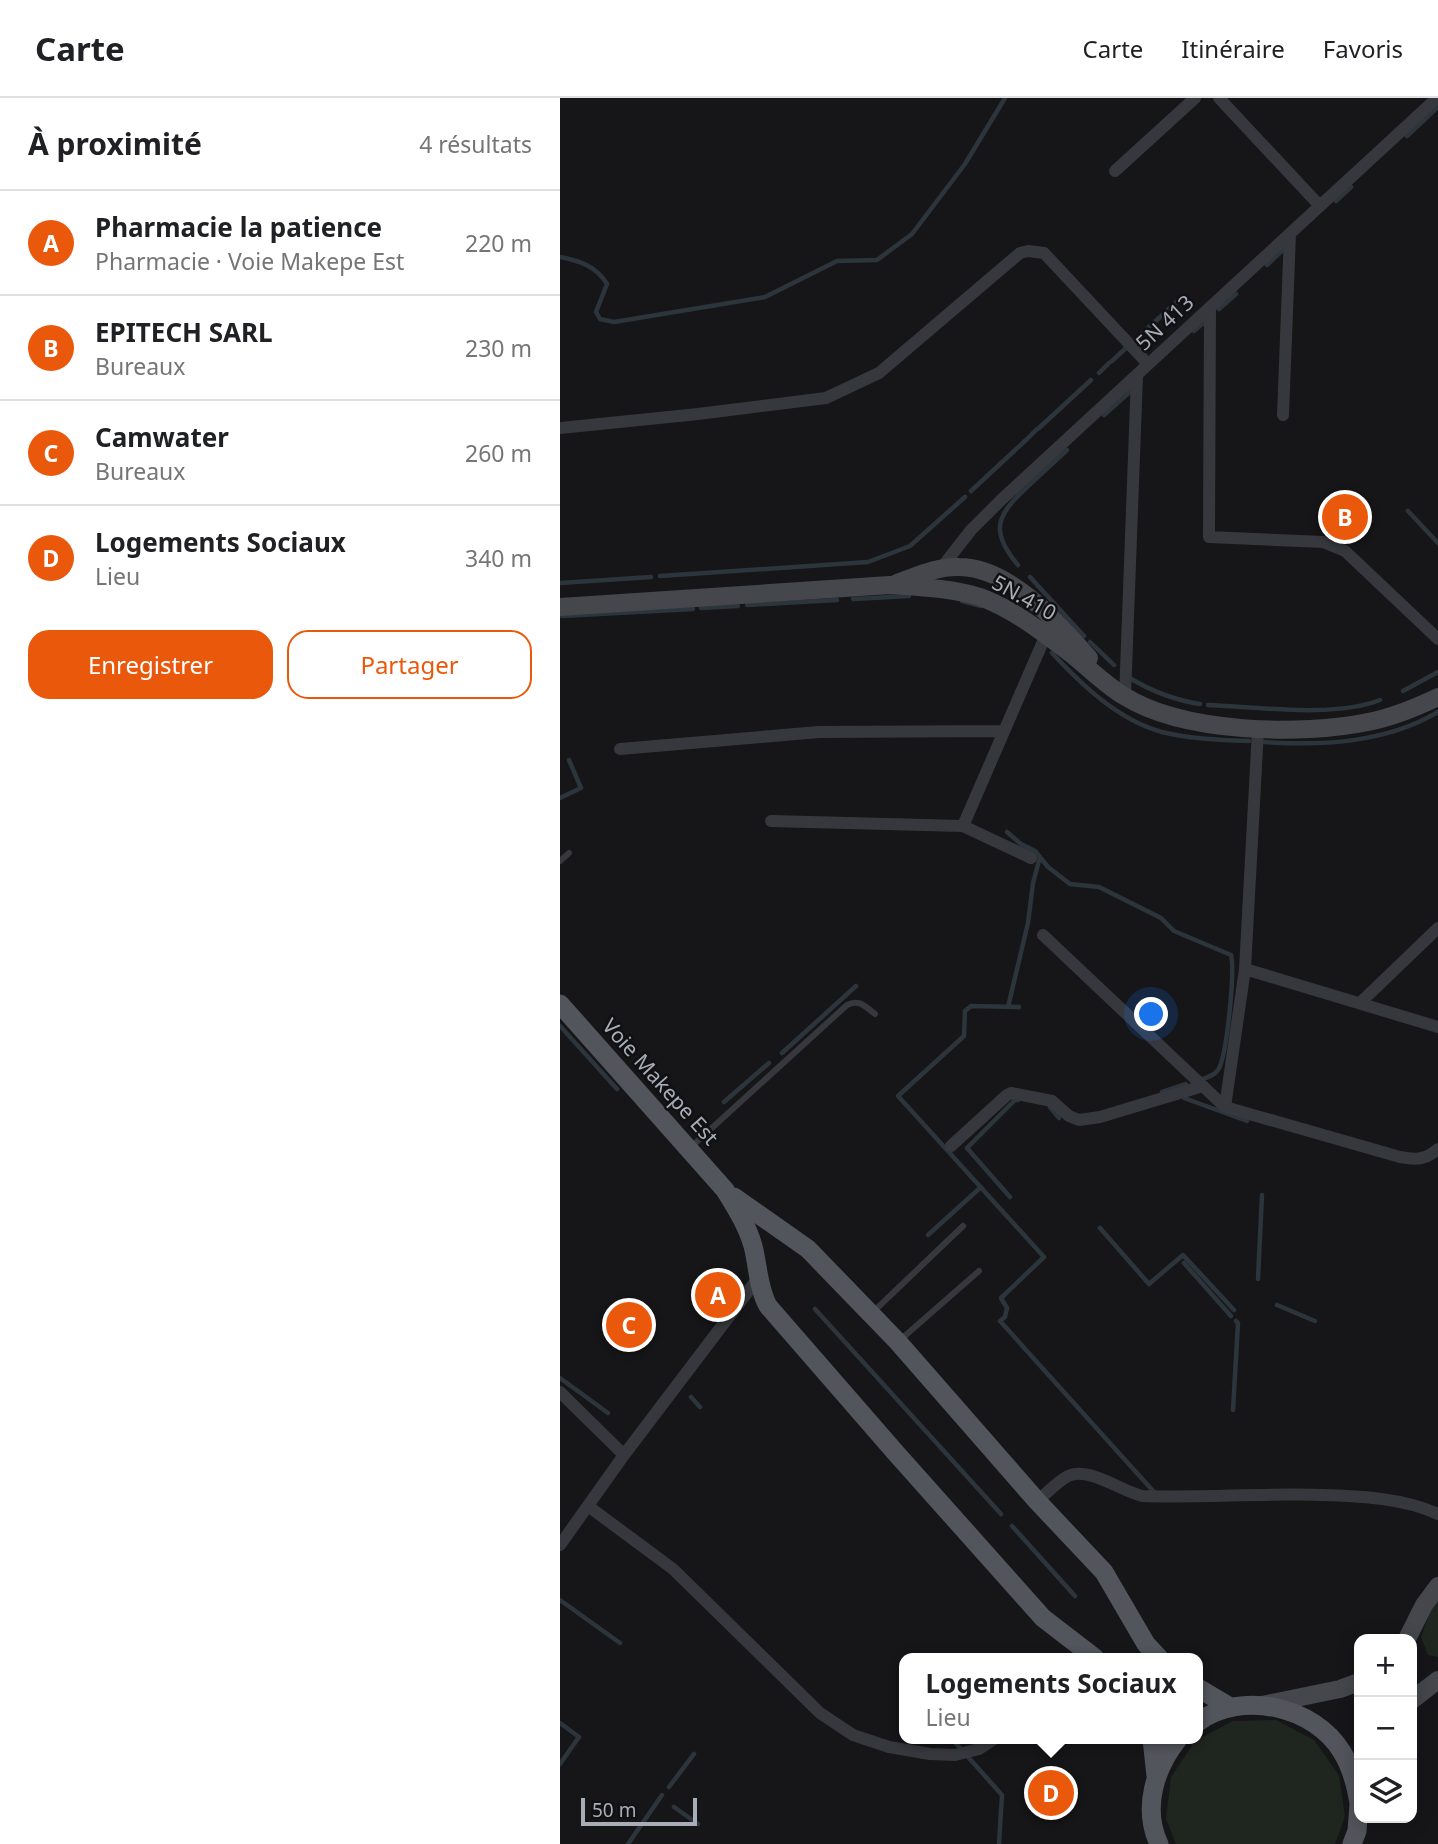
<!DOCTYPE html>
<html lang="fr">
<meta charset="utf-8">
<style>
:root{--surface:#fff;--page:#f2f2f2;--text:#202124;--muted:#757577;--line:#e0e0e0;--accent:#ea580c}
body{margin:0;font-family:"Noto Sans",sans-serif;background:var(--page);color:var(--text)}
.controls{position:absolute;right:21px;bottom:21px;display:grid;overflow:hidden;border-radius:14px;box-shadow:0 4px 18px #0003}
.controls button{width:63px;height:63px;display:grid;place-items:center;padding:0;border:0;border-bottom:2px solid var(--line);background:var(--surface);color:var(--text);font:35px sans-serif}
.scale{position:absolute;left:21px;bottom:18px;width:116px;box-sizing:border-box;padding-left:7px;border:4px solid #a8adb8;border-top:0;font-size:19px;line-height:24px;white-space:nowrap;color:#a8adb8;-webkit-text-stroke:5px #111113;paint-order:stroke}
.you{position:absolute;left:592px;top:917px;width:24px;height:24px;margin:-18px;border:5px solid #fff;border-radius:50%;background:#1a73e8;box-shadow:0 0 0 10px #1a73e833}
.badge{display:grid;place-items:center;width:46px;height:46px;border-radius:50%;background:var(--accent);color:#fff;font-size:23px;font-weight:700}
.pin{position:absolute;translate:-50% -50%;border:4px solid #fff;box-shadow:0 2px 7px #0006}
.popup{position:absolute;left:339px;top:1555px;width:304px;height:91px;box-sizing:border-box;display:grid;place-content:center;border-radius:14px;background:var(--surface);filter:drop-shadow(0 2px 5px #0005);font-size:23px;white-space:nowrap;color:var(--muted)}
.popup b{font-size:26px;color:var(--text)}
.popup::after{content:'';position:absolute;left:50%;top:100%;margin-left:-14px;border:14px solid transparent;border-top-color:var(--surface)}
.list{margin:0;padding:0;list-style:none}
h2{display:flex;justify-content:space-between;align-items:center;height:91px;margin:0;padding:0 28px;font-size:30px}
h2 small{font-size:23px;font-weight:400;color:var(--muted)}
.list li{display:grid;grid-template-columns:46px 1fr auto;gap:21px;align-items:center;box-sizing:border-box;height:105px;padding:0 28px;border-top:2px solid var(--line)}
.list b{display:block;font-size:26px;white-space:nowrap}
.list p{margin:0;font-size:23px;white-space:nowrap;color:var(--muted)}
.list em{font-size:23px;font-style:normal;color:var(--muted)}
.actions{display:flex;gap:14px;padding:21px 28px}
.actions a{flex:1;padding:16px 0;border:2px solid var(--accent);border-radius:21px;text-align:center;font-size:24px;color:var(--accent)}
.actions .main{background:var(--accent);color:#fff}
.icon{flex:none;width:38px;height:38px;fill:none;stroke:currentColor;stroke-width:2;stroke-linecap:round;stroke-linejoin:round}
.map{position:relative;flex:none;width:878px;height:1746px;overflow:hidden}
header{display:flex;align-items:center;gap:42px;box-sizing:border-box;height:98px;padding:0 35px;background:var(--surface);border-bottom:2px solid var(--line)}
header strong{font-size:33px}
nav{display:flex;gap:38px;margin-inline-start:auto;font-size:24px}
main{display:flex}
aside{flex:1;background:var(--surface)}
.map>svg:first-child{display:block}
</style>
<header>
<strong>Carte</strong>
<nav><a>Carte</a><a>Itinéraire</a><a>Favoris</a></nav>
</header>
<main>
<aside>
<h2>À proximité<small>4 résultats</small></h2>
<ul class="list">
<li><span class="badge">A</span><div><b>Pharmacie la patience</b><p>Pharmacie · Voie Makepe Est</p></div><em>220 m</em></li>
<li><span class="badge">B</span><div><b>EPITECH SARL</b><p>Bureaux</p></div><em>230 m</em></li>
<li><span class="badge">C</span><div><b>Camwater</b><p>Bureaux</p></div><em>260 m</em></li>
<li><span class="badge">D</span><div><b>Logements Sociaux</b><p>Lieu</p></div><em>340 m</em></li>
</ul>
<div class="actions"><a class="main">Enregistrer</a><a>Partager</a></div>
</aside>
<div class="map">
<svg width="878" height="1746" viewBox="0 0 878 1746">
<rect width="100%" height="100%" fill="#161618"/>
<!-- green -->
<path fill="#1e261f" d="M 878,1491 L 878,1559 L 868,1557 L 861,1539 Z
M 716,1622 L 754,1642 L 779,1677 L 785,1719 L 775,1746 L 616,1746 L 606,1721 L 611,1679 L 635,1643 L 673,1623 Z"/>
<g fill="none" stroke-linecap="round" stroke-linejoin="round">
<!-- stream -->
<path stroke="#2c353c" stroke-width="4.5" d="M 847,38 L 878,9
M 776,103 L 791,89
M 0,159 C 20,163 36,168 47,186 L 36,214 L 40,221 L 54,224 L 205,199 L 277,163 L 317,162 L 352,136 L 405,66 L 445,0
M 707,167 L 726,149
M 659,211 L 676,196
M 634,233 L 648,221
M 576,241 L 623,198
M 552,263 L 566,250
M 539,275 L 549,265
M 544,317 L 572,292
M 479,330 L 531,282
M 468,340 L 477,331
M 411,393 L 467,341
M 848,413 L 878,445
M 458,467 C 429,433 437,417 467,389 C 480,377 494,364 507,352
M 100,478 L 308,464 L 350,448 L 405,399
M 470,479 L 524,538
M 0,485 L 91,479
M 293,501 L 349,498
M 402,503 L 421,508
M 187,507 L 277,502
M 141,510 L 178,508
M 2,518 L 133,511
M 530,544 L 554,567
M 492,555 C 522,587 558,622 602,634 C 630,641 660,642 689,643
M 568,579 C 591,593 614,602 640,606
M 843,593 L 878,574
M 648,607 C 697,609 774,620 820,602
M 703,644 C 762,648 826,645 878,614
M 0,700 L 21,690 L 9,662
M 447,734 L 461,746 L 475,753 L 488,769 L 510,786 L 539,789 L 601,820 L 614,833 L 671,857 C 675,873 667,959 658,972 C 654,978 646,980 639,982
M 448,909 L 468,825 L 473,785 L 480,759
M 459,909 L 411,908 L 405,913 L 404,938 L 338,998 L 484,1159 L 441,1200 L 447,1210 L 445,1219 L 440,1223 L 594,1394
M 0,928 L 57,991
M 222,955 L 296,888
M 602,994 L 626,986
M 624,1000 L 687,1023
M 164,1004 L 209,965
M 490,1009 L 499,1020
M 450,1099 L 407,1050 L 455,1002 L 458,1002
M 540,1130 L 589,1186 L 623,1157 L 674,1212
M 368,1137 L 421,1089
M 624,1165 L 671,1218
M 698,1181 L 702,1097
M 717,1207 L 755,1223
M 255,1211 L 441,1416
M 0,1280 L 48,1315
M 131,1299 L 140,1309
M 673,1312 L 678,1225 L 676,1223
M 452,1428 L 515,1498
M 0,1502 L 60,1545
M 0,1625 L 19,1639 L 0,1666
M 392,1641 L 442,1697 L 439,1746
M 109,1689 L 134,1656
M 114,1709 L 138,1726
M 68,1746 L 102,1697"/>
<!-- lane -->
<path stroke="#37383d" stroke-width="6" d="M 0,763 L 9,755
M 131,1049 L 287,907 C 299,901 305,908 315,916
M 312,1215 L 403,1128
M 339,1243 L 419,1173"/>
<!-- street -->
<path stroke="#37383d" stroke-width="12" d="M 659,0 L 760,108
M 555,73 L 635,0
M 650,209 L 649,439 L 763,444 L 785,453 L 878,541
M 723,317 L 730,136
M 0,330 L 138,316 L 266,300 L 319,275 L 460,155 L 468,153 L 484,155 L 588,266
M 379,473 L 411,432 L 441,402 L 877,0
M 565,599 L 577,278
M 60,651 L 259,634 L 443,633
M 211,723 L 403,728 L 488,532
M 403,728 L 471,760
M 483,837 L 665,1009 L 840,1059 C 856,1062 866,1062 878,1051
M 685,871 L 878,929
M 800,905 L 878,830
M 665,1009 L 685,871 L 698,632
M 391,1048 L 447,997 L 451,995 L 492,1003 L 509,1018 L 519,1022 L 540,1019 L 643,988
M 0,1294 L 64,1357
M 477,1403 C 487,1395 497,1384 508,1378 C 528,1368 561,1393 582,1398 C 642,1400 701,1395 761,1397 C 800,1398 843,1400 878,1416
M 28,1408 L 113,1471 L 260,1615 L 293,1637 L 329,1649 L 370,1656 L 395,1657 L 419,1651 L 434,1641
M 0,1447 L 64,1357 L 199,1179"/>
<!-- secondary -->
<path stroke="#45474d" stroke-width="18" d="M 337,485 C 357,478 378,468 399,469 C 450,469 498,525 529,560
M 0,509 L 330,487 C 360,489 391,490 420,499 C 453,511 482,534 510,555 C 528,569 544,586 564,598 C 623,635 741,638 808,624 C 833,619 855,610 878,599
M 847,1541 L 864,1507 L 878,1488
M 852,1602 L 878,1582
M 702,1607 L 780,1591 L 799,1584"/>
<!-- primary -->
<path stroke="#53555c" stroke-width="19" d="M 0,906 L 165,1092 C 176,1110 187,1127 193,1148 C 198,1167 198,1190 208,1208 L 335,1354 L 483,1520 L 535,1560
M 174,1099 L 248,1151 L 338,1244 L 477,1403 L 544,1474 L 586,1546 L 599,1560
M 638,1590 L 670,1609
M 638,1624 C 682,1592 754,1608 782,1654 C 792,1670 796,1687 799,1705
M 592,1641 L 596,1678
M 599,1746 C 582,1710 595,1670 618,1641
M 792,1746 L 797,1733 L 799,1706"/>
</g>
<g text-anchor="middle" stroke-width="5" stroke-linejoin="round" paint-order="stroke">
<!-- street labels -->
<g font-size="21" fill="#a8adb8" stroke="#111113">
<text transform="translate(605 225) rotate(-43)" y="7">5N 413</text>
<text transform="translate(464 500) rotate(29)" y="7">5N.410</text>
<text transform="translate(100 984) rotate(48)" y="7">Voie Makepe Est</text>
</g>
</g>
</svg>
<div class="controls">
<button>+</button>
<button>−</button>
<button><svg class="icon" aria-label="layers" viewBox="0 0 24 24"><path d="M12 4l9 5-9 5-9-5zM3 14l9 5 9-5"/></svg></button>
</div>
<div class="scale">50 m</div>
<div class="you"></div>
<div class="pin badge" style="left:158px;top:1197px">A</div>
<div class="pin badge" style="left:785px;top:419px">B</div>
<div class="pin badge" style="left:69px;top:1227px">C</div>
<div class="pin badge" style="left:491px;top:1695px">D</div>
<div class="popup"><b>Logements Sociaux</b>Lieu</div>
</div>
</main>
